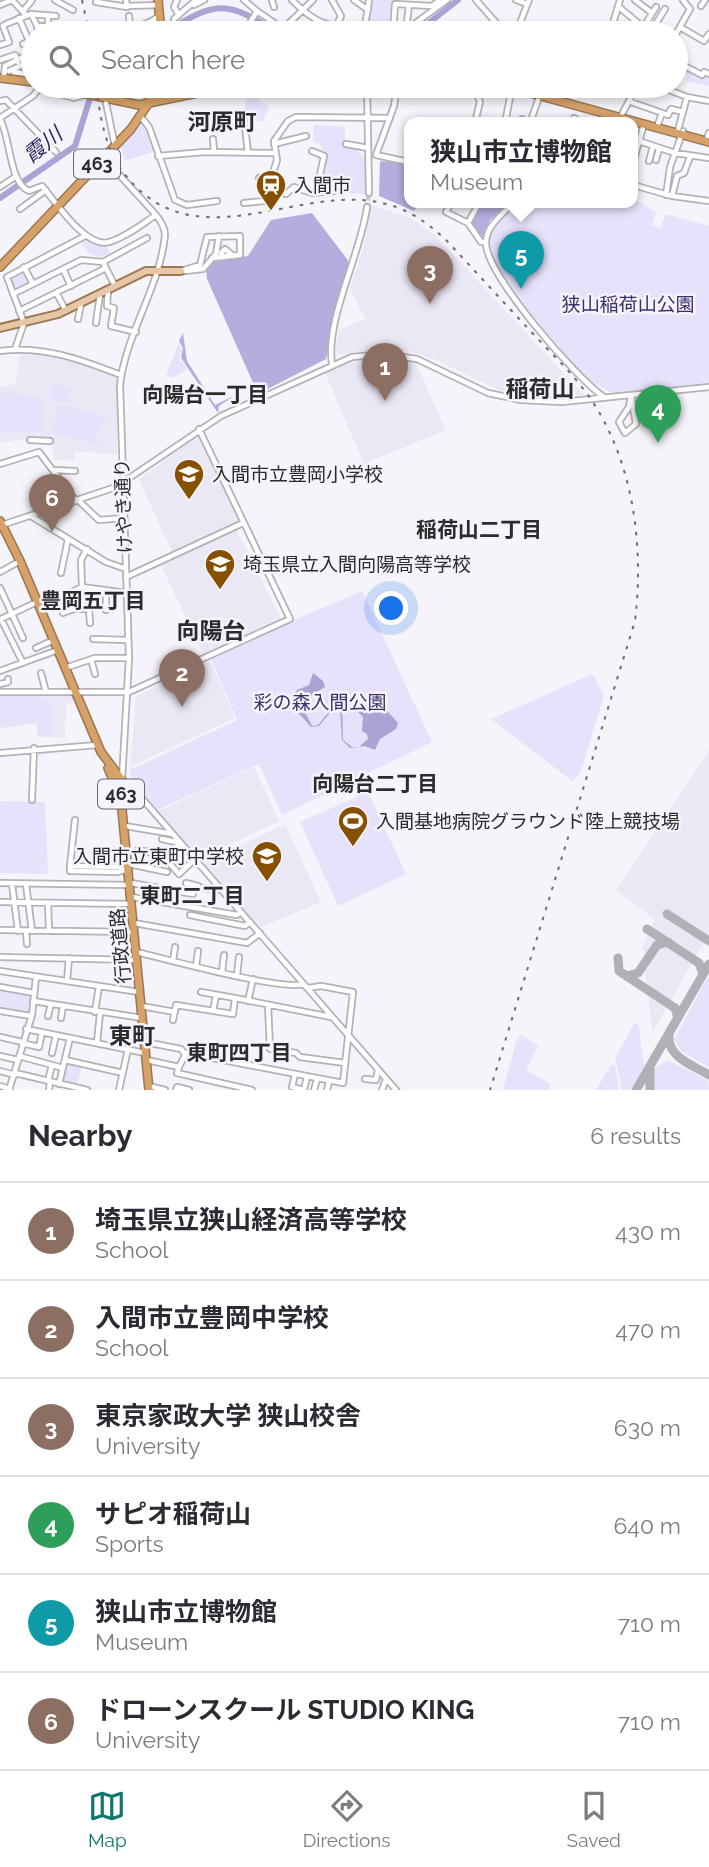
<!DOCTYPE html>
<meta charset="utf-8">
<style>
:root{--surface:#fff;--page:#f2f2f3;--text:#2b2b33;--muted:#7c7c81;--line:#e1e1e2;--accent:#0f766e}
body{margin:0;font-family:Raleway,"Noto Sans JP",sans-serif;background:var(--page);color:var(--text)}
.you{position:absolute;left:392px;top:609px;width:24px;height:24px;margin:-18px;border:5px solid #fff;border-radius:50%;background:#1a73e8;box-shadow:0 0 0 10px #1a73e833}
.badge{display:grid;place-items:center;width:46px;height:46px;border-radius:50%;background:var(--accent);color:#fff;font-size:23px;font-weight:700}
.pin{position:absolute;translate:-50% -58px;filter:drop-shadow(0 2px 4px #0008)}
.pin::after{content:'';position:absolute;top:37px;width:24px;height:21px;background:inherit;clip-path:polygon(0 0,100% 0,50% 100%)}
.popup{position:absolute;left:404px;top:117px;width:234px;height:91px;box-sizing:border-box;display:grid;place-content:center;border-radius:14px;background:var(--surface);filter:drop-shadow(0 2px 5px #0005);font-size:23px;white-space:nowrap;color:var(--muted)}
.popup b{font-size:26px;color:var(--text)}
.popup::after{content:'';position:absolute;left:50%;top:100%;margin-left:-14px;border:14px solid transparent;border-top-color:var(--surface)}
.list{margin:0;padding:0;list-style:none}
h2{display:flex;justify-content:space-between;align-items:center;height:91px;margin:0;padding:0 28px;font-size:30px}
h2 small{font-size:23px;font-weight:400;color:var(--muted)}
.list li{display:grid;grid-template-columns:46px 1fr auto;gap:21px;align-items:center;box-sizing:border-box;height:98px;padding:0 28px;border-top:2px solid var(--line)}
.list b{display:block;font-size:26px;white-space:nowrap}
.list p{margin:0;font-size:23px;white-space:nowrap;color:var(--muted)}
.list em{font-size:23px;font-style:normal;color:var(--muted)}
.icon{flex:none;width:38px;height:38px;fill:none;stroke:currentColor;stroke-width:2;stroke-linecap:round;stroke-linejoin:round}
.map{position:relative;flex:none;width:709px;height:1090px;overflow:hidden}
.search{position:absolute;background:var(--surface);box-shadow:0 4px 10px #0003;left:21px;right:21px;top:21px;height:77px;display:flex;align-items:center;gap:18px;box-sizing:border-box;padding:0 24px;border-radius:38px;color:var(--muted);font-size:26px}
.sheet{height:679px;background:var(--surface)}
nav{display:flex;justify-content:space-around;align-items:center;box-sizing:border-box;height:98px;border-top:2px solid var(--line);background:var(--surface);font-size:19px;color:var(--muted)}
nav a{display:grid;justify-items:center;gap:4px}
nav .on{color:var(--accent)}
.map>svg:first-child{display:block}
</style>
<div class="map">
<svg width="709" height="1090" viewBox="0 0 709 1090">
<rect width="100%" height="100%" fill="#f5f4fa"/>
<!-- built -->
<path fill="#ebe8f6" d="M 371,205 L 411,218 L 435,235 L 584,395 L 526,397 L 501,391 L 433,359 L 408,351 L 378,349 L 340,355 L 335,353 L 339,330 L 365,319 L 350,288 L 363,249 Z
M 21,350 L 63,356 L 117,375 L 117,455 L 75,451 L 74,461 L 54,460 L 52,440 L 29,438 L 0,443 L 0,387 L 15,384 Z
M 367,358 L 391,358 L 416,363 L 446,430 L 364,464 L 324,371 Z
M 196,436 L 200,438 L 239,522 L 173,554 L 139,480 Z
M 236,529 L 281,619 L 203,654 L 160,563 Z
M 210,660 L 235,718 L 130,767 L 136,696 Z
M 0,695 L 71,696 L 75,699 L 76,701 L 66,704 L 65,738 L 37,736 L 37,723 L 0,728 Z
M 709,750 L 709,934 L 652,1033 L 643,947 L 654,919 L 616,890 Z
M 254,767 L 279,821 L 200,859 L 158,811 Z
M 285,824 L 321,902 L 259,928 L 205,863 Z"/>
<!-- green -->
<path fill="#e7e2fb" d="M 370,0 L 396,0 L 392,29 L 366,22 Z
M 679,65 L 709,75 L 709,86 L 686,81 L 688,76 L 680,72 L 676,78 Z
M 248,94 L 260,94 L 260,101 L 269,107 L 263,121 L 248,122 L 244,110 Z
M 143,121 L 155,151 L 125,161 L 120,144 Z
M 314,125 L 345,127 L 345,146 C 369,148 369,173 366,194 L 318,191 L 325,156 L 319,153 L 322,146 L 313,141 Z
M 633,198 L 656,212 L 652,226 L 660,228 L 666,214 L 709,226 L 709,383 L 614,394 L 585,378 L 518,299 L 493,260 L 489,242 L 491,233 L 516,203 L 633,203 Z
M 83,239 L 93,245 L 107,247 L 110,253 C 95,262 88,254 80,241 Z
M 24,270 L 29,283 L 13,289 L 9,278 Z
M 179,343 L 182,350 L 179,358 L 187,369 L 173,378 L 166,375 Z
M 54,384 L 70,388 L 66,403 L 50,399 Z
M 0,391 L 41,398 L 44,404 L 42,431 L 0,433 Z
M 61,405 L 108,417 L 107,421 L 101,419 L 96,439 L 91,438 L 103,442 L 102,445 L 55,433 L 53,428 L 57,409 L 96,418 L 60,408 Z
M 362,591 L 432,742 L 282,815 L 259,764 L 157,810 L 131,778 L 130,770 L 237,720 L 210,656 Z
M 590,675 L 594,676 L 604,696 L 580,774 L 572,781 L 491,719 Z
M 0,696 L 42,696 L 42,701 L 50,701 L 52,738 L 37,736 L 37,723 L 0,728 Z
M 368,792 L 406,874 L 338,906 L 300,822 Z
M 0,801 L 45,802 L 48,874 L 0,873 Z
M 709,975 L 709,1067 L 681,1051 L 674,1039 Z
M 0,990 L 31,995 L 30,1014 L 0,1010 Z
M 638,1023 L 644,1066 L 630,1090 L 622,1090 L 615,1058 L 634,1024 Z
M 522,1035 L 538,1046 L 526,1070 L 549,1083 L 550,1090 L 503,1090 L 517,1038 Z
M 667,1060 L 708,1080 L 709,1090 L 654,1090 L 654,1069 Z
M 68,1062 L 82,1066 L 77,1086 L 62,1082 Z
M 611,1065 L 615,1065 L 619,1090 L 596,1090 Z"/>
<!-- forest -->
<path fill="#b6adde" d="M 380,161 L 409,163 L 409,203 L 420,203 L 414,211 L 379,196 Z
M 508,203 L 490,220 L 483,236 L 476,233 L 471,221 L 480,204 Z
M 312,213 L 350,263 L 337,304 L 326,359 L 258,394 L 207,279 L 206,270 L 212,260 L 248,256 L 271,220 Z
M 183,333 L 187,361 L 215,405 L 236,395 L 219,406 L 218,413 L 181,358 L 183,348 L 179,341 Z"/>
<!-- water -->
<path fill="#aca2d3" d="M 313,673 L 323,681 L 325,687 L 312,695 L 304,710 L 312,726 L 318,725 L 328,713 L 329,702 L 335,699 L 342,705 L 343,740 L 352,747 L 359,747 L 368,739 L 367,734 L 362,731 L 363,717 L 355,709 L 361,702 L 379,702 L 398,723 L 396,729 L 380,739 L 375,750 L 365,746 L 350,748 L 342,740 L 340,707 L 335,701 L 331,703 L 329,714 L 319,726 L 311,727 C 304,718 295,711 291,703 L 297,690 L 309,685 Z"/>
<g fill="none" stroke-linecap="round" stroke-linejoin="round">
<!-- river -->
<path stroke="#aca2d3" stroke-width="6" d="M 164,33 C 217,0 226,0 278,33
M 416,33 L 458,0
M 0,198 L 75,146 L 90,98 L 124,86"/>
<!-- taxiway -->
<path stroke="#b2b0b6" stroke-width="9" d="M 667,914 L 709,941
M 647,929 L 699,963 L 703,974
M 618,958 L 619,971 L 675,1008 L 678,1018
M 627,976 L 638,973 L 657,945 L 668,942
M 669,1036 C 668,1058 693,1065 709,1075
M 650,1067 L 650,1090
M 636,1090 L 709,964"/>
<!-- minor-tunnel -->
<path stroke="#cdccd1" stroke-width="4.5" stroke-dasharray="4.5 2" stroke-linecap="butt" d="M 367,207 L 369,193"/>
<!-- minor casing -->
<g stroke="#b3b2b9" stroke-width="8">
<path id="minor" d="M 55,0 L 73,10
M 126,0 L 127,6 L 158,5
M 177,0 L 174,7 L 179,15
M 272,0 L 274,7
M 292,0 C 317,26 330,26 364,31
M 332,0 L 341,16 L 333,33
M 354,0 L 368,10
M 476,0 L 498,25 L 513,33
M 516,0 L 527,4
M 635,0 L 652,13
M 96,2 L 127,7
M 0,5 L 12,0 L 26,15
M 194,5 L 204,0
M 701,6 L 705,0
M 619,7 L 650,33 L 665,9
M 24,10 L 32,0
M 257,11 L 289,33
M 31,14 L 41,33
M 129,16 L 130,26
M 19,18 L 29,41 L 23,44
M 174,19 L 196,0
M 407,22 L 409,5
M 278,26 L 285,27 L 313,0
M 37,27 L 48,25 L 48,15
M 680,27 L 704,41 L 709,34
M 643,28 L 656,7
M 364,32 L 369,0
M 108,33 C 126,26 144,29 159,16
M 244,33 L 257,11 L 244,0
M 393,33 L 395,4 L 432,6 L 440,0
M 402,33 L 447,0
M 516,33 L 529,0
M 610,33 L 620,0
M 676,34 L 690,9 L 683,0
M 0,45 L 9,42 L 3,26 L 6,24 L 31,14 L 56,16
M 676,56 L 680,61 L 676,68
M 0,60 L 15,55 L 18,62
M 679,63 L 702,75 L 704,72 L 709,74
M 9,71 L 33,60
M 14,72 L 33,75
M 4,75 L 5,66 L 33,52
M 84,86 L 91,90
M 275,86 L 275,87
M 367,86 L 369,193
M 474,86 L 480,102 L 476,118 L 483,123
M 659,86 L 687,97 L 709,101
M 397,87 L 394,106 L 376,155 L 409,162
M 40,89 L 74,98 L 81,96
M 0,101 L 6,100 L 56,152
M 631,102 L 668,115 L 671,109 L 683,112
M 106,103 L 115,146
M 622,114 L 637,86
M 141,117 L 149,127 L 175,200 L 187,205 L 217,201
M 0,118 L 33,96 L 40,87
M 244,118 L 248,153
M 574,118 L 582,123
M 0,119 C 11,139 9,183 29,191 L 42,186 C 56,202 86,249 109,242 C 125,238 142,224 156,215 C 160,220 165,228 165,235 C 160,287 126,333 120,385 L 129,658 L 122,780 L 132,787 L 396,1090
M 505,123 L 512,87
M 522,123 L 522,119
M 530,123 L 543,86
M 596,123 L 597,123
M 658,124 L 662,113
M 678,130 L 687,97
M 707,138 L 709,133
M 213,139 L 214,152
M 633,139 L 675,153 L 709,158
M 274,144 L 306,136
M 346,144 L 368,148
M 312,151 L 324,156 L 316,193
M 158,156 L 204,152 L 275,153
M 104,158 L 156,215
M 656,160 L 659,149
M 649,161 L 653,146
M 633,163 L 644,124
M 259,178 L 267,182
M 266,185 L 286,194 L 294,187 L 312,193 L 334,191
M 633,185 L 672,196 L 709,201
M 0,187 L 15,177
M 666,195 L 670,167 L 683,131
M 672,196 L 677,176 L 684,173 L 690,157
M 244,203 L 264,201 L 277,160 L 274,141 L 288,121 L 296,117 L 390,118
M 451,203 L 446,212 L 468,223 L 481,242 L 486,242
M 512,203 C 502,216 486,225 486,243 C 486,275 577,379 604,397
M 20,209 L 46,190
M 468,223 L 479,203
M 224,257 L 221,253 L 225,249 L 233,256
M 103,262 L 147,238
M 24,267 L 33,284
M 63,269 L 71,286
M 181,271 L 200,265 L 207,237 L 240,236 L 240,255 L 212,258
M 185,271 L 203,269 L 216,254 L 219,236
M 108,290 L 107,306 L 114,308 L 111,326 L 136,332
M 13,294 L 81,260 L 103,262 L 115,286
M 57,294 L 66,311
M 19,311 L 106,268
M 78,319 L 81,304
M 96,323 L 100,294
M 15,349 L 24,323 L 7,277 L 85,236
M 0,351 C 43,345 82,360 121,375
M 332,364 C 325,321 361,253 367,207
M 631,395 L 636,424 L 625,433 L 619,422 L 629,407 Z
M 30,440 L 50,441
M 0,464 L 39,452 L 76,501
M 53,470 L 75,471
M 78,500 L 99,520 L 124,518
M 31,516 L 106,562 L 126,569
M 2,525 L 116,487 L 221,416 L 352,357 L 383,354 L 417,359 L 488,393 L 521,400 L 562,402 L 709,387
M 0,572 L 20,561
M 61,573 L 68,539
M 126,577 L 243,523
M 82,587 L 81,560 L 87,549
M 0,588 L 23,638
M 106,590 L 106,610
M 72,592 L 74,609 L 89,609 L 89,588
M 40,608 L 82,587 L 127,593
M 89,609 L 90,623
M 63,613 L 74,609
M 1,619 L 23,663
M 1,619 L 37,602
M 93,639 L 128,640
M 36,648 L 54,640
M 91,659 L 95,674
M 65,668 L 95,658 L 129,658
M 0,671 L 58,650
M 41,673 L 46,692
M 0,684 L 8,682 L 8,679
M 0,692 L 129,692 L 290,619 L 199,429
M 0,753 L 97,745
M 32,800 L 34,748
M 125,826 L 173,834
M 162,839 L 180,843
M 181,843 L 164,857 L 179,874 L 195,859
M 138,850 L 166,855
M 129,864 L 167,872
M 70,866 L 75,820
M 129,869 L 118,872 L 70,871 L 70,866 L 129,867
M 0,883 L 130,885
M 131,883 L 193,894 L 195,887 L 222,890
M 186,883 L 198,886
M 12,884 L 18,931
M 26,884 L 32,931
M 132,897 L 237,915 L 241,912
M 0,902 L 132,904
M 48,903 L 49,931
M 190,915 L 245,926 L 250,922
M 134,923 L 247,943 L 260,933
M 0,930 L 134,932
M 26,931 L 27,944
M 136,952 C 167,959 281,991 304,984
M 0,957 L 136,960
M 173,961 L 175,947
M 196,966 L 198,951
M 0,971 L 139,992
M 222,972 L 224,955
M 237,975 L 239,957
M 67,981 L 69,958
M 0,987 L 34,993
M 201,992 L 235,998
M 33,1001 L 142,1018
M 248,1001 L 253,979
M 268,1005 L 270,1049 L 296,1053 L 300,1057 L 345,1063
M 141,1006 L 175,1012
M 0,1011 L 31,1016
M 213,1011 L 216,995
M 95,1012 L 99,986
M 48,1016 L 51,1004
M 61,1018 L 63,1006
M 173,1020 L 176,1005 L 233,1014 L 235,998 L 331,1017
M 26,1029 L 145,1053
M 0,1037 L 22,1042
M 145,1042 L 181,1049 L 185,1054
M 22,1043 L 39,1047 L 42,1032
M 97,1043 L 100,1013
M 52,1053 L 56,1035
M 0,1056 L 18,1060
M 19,1056 L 63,1068
M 65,1060 L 123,1073
M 147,1060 L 179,1067 L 186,1053 L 343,1083 L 353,992 L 321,986 L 308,988
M 179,1067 L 177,1073 L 252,1090
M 0,1071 L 15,1075
M 15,1073 L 87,1090
M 295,1074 L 292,1087 L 304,1090 L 307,1077
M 365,1079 L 376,1080 L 378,1070
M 48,1081 L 52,1065
M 59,1084 L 70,1038
M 0,1086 L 10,1089
M 149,1086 L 165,1090
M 9,1090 L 32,1015 L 36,977
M 49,1090 L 50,1082
M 119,1090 L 128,1049
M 176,1090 L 177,1087 L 189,1090
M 314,1090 L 317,1079
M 327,1090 L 329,1082
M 382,1090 L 386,1079"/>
</g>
<!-- major casing -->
<g stroke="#9b7854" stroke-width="10">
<path id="major" d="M 0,328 L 58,314 L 146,271 L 181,271"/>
</g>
<!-- highway casing -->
<g stroke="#9b7854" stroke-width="10">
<path id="highway" d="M 158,0 L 161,33
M 0,78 L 33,82
M 49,86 L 139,105 L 207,91 L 338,91 L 397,86
M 505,86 L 709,142
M 0,267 L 131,129 L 148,104 L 156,86
M 0,521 L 20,561 L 101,752 L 122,780 L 121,800 L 149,1090
M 108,768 L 120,796"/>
</g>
<!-- minor -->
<use href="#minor" stroke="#fff" stroke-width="4.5"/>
<!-- major -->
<use href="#major" stroke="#e7c7a5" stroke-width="6"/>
<!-- highway -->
<use href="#highway" stroke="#d7a269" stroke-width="7"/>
<!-- rail -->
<path stroke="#6e6d71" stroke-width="2" stroke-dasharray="3.5 7" stroke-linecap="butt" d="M 82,0 L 89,33
M 96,86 C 102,130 108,164 144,194 C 213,250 304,185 382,203 C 407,208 428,223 446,240 C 476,272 506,305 536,337 C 556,358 577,378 592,401 C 634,464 644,548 635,621 L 490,1090"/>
</g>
<!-- icons -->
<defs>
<g id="station-pin" transform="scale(1.575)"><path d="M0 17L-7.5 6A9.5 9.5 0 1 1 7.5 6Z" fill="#865000" stroke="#f5f4fa"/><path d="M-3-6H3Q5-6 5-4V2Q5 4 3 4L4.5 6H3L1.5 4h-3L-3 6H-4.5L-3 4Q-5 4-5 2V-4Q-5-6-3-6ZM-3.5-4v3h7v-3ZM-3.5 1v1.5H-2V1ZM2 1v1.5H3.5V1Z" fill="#fff"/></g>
<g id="school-pin" transform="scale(1.575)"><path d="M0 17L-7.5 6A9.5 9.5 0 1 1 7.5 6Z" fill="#865000" stroke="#f5f4fa"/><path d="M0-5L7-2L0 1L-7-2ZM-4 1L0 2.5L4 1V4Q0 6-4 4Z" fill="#fff"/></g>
<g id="stadium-pin" transform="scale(1.575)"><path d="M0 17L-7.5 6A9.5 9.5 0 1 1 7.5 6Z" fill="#865000" stroke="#f5f4fa"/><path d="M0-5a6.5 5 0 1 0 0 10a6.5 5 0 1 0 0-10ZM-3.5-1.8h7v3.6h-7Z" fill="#fff"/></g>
</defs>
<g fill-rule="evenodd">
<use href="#station-pin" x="271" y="185"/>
<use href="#school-pin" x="189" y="474"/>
<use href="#school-pin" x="220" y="564"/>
<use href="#stadium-pin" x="353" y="821"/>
<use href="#school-pin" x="267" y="856"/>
</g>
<g text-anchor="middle" stroke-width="5" stroke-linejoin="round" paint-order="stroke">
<!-- shield labels -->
<g fill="#f5f4fa" stroke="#68676b" stroke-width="2">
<rect x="74" y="149.5" width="46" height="29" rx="5"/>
<rect x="98" y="779.5" width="46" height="29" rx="5"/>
</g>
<g font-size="18" font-weight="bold" fill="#2c2b2e">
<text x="97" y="170">463</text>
<text x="121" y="800">463</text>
</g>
<!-- poi labels -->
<g font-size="19" fill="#2c2b2e" stroke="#f5f4fa" text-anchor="start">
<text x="294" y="192">入間市</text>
<text x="212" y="481">入間市立豊岡小学校</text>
<text x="243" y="571">埼玉県立入間向陽高等学校</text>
<text x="376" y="828">入間基地病院グラウンド陸上競技場</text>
<text x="244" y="863" text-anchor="end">入間市立東町中学校</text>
</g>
<!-- park labels -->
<g font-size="19" fill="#3f2e6a" stroke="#f5f4fa">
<text x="628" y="311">狭山稲荷山公園</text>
<text x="320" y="709">彩の森入間公園</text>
</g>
<!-- street labels -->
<g font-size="19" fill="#2c2b2e" stroke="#f5f4fa">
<text transform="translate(123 506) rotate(-92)" y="7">けやき通り</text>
<text transform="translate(120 946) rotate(-95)" y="7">行政道路</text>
</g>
<!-- water labels -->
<g font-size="21" font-style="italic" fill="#34225d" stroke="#f5f4fa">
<text transform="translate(43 145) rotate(-39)" y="7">霞川</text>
</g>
<!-- neighbourhood labels -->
<g font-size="21" font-weight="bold" fill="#2c2b2e" stroke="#f5f4fa">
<text x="205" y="402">向陽台一丁目</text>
<text x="479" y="537">稲荷山二丁目</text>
<text x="93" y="608">豊岡五丁目</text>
<text x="375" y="791">向陽台二丁目</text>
<text x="192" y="903">東町二丁目</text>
<text x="239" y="1060">東町四丁目</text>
</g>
<!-- quarter labels -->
<g font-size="23" font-weight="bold" fill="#2c2b2e" stroke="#f5f4fa">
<text x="222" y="130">河原町</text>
<text x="540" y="397">稲荷山</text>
<text x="211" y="639">向陽台</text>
<text x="132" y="1044">東町</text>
</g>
</g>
</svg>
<div class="you"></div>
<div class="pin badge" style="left:385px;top:401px;background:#8d6e63">1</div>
<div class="pin badge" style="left:182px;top:707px;background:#8d6e63">2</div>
<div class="pin badge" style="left:430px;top:304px;background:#8d6e63">3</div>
<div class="pin badge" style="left:658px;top:443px;background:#2e9e5b">4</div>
<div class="pin badge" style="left:521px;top:289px;background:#0f9aa8">5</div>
<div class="popup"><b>狭山市立博物館</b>Museum</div>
<div class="pin badge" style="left:52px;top:532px;background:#8d6e63">6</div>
<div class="search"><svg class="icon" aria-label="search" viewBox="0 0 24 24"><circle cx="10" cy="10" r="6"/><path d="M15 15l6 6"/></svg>Search here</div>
</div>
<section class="sheet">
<h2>Nearby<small>6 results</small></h2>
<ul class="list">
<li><span class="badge" style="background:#8d6e63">1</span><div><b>埼玉県立狭山経済高等学校</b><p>School</p></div><em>430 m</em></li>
<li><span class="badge" style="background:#8d6e63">2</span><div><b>入間市立豊岡中学校</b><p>School</p></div><em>470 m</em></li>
<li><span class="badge" style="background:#8d6e63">3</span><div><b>東京家政大学 狭山校舎</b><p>University</p></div><em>630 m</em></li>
<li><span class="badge" style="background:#2e9e5b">4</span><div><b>サピオ稲荷山</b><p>Sports</p></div><em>640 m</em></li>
<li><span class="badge" style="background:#0f9aa8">5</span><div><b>狭山市立博物館</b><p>Museum</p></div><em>710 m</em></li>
<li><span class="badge" style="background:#8d6e63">6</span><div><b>ドローンスクール STUDIO KING</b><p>University</p></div><em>710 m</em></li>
</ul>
</section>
<nav>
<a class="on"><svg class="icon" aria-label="map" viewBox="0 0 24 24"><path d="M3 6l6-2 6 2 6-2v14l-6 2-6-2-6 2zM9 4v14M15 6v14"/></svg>Map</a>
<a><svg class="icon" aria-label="directions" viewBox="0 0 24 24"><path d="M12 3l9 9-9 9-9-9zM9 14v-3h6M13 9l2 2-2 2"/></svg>Directions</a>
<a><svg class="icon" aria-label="saved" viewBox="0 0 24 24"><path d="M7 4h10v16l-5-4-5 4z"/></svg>Saved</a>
</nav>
